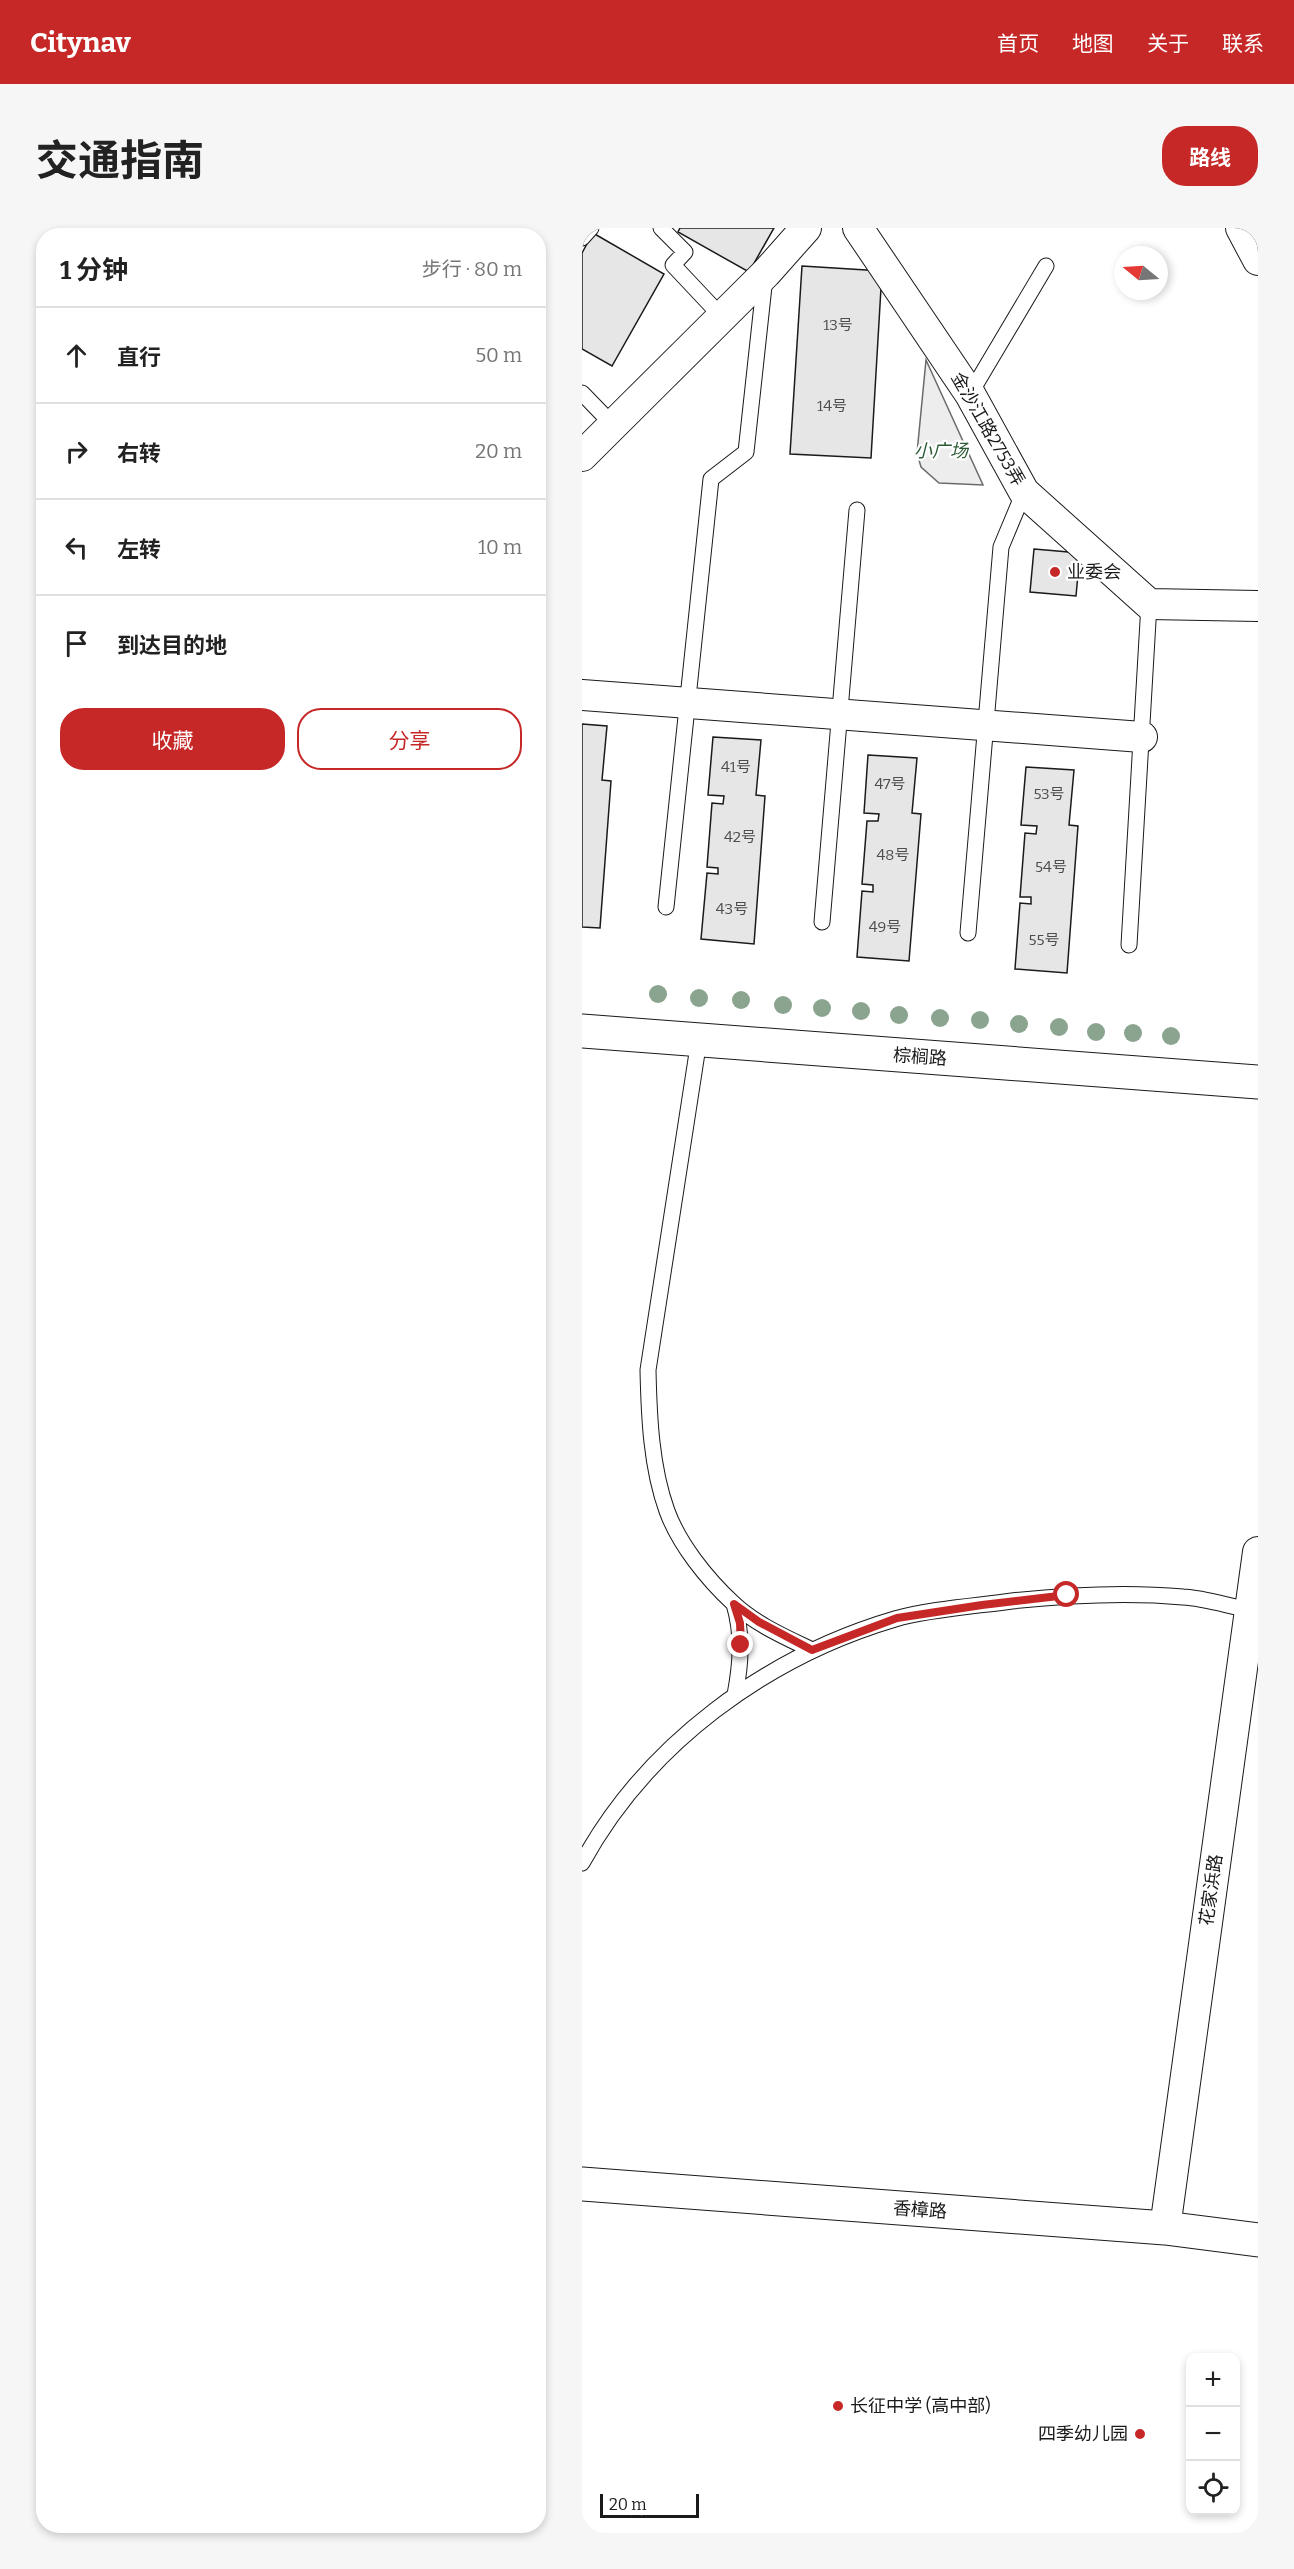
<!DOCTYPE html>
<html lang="zh">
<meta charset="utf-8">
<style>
:root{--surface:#fff;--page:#f6f6f6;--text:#222;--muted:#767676;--line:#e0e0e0;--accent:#c62828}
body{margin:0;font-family:Bitter,"Noto Sans SC",serif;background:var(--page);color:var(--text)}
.controls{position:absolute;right:18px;bottom:18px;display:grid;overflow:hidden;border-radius:12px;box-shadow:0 3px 9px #0003}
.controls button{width:54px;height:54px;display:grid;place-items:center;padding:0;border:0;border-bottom:2px solid var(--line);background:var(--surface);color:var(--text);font:30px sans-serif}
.compass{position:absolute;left:532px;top:18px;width:54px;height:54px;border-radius:50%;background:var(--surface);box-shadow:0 3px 9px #0003;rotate:288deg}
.scale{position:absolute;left:18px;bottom:15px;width:99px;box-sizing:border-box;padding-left:6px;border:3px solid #1a1a1a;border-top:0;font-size:16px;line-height:21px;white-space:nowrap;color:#1a1a1a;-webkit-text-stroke:4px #fff;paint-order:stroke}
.stop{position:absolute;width:18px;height:18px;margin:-14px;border:4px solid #c62828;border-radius:50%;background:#fff}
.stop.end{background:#c62828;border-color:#fff;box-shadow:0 2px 6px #0008}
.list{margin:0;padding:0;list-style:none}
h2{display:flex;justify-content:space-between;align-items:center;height:78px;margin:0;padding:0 24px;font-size:26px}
h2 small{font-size:20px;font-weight:400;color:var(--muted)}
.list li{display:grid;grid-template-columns:39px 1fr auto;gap:18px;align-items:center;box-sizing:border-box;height:96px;padding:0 24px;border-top:2px solid var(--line)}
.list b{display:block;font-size:22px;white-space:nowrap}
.list em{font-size:20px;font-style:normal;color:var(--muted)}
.actions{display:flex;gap:12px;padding:18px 24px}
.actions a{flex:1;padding:14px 0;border:2px solid var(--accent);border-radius:24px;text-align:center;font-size:21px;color:var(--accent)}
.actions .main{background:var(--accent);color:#fff}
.icon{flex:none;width:33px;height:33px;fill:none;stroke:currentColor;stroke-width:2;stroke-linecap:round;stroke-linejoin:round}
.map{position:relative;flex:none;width:676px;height:2305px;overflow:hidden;border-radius:24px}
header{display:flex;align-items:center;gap:36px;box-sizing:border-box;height:84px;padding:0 30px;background:var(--accent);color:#fff}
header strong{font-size:28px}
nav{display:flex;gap:33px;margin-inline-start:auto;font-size:21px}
.intro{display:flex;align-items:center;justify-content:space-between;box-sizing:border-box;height:144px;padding:0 36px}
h1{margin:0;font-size:42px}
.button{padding:15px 27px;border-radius:24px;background:var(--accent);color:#fff;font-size:21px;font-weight:700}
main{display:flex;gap:36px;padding:0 36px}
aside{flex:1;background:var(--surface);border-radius:24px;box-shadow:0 3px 9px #0003}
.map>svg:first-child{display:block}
</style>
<header>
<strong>Citynav</strong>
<nav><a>首页</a><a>地图</a><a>关于</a><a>联系</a></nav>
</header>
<div class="intro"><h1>交通指南</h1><a class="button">路线</a></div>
<main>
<aside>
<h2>1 分钟<small>步行 · 80 m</small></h2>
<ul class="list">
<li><svg class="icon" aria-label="ahead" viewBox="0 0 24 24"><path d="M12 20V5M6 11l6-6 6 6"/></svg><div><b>直行</b></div><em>50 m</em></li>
<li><svg class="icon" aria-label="right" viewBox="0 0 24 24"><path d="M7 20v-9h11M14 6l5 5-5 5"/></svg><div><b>右转</b></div><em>20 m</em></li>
<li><svg class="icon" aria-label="left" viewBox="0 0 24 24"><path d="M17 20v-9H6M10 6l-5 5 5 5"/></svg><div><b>左转</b></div><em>10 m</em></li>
<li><svg class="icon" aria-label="arrive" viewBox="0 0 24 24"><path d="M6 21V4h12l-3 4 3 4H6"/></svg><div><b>到达目的地</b></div></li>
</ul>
<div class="actions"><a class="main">收藏</a><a>分享</a></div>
</aside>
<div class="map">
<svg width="676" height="2305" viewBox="0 0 676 2305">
<rect width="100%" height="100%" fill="#fff"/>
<!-- built -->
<path fill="#ededed" stroke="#6a6a6a" stroke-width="1.5" d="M 344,132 L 401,257 L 357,255 L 339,239 L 335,225 Z"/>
<!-- building -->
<path fill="#e6e6e6" stroke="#1a1a1a" stroke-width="1.5" d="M 98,0 L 192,0 L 167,44 L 96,4 Z
M 11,5 L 82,46 L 30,138 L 0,121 L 0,25 Z
M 220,38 L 300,43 L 289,230 L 208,226 Z
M 452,321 L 498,325 L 494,368 L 448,364 Z
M 0,496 L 25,498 L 20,552 L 29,553 L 18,700 L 0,699 Z
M 131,509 L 179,512 L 174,567 L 183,568 L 172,716 L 119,711 L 125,645 L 136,646 L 136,640 L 125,639 L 130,575 L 141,576 L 142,568 L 126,567 Z
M 286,527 L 335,530 L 330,585 L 339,586 L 327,733 L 275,729 L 280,663 L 291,664 L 291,657 L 280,656 L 285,593 L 296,593 L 297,586 L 282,585 Z
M 444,539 L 492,542 L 487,597 L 496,598 L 485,745 L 433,741 L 438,675 L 449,676 L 449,669 L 438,669 L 443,605 L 454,606 L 455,598 L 439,597 Z"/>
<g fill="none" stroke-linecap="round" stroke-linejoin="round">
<!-- lane casing -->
<g stroke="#1a1a1a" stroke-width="17">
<path id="lane" d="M 79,0 L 103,24 L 91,37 L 139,88
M 0,10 L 9,0
M 0,165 L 31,197
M 388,166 L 464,38
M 84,679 L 129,251 L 164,224 L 183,49
M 240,694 L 275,282
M 386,705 L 419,319 L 442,264
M 547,717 L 567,376
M 117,812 L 66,1142 C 67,1188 69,1239 85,1283 C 97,1316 125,1351 151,1375 C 173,1396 203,1409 230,1422
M 152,1376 C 161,1407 159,1435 153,1467
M 0,1635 C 65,1516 184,1429 313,1391 C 348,1381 394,1378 430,1373 C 486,1367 545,1364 601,1369 C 623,1370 646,1378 668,1382"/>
</g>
<!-- street casing -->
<g stroke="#1a1a1a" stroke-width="32">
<path id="street" d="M 276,0 L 388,166 L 442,264 L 567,376 L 676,378
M 659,0 L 676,32
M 0,228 L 184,45 L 224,0
M 0,467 L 560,509
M 583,2000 L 676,1324"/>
</g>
<!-- secondary casing -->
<g stroke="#1a1a1a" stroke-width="35">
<path id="secondary" d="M 0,803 L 676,854
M 0,1956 L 583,2000 L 676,2012"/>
</g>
<!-- lane -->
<use href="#lane" stroke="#fff" stroke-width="15"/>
<!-- street -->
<use href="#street" stroke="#fff" stroke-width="30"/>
<!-- secondary -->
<use href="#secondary" stroke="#fff" stroke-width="33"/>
</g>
<!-- trees -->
<g fill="#8aa48f">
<circle cx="76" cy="766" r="9"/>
<circle cx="117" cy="770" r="9"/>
<circle cx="159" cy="772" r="9"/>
<circle cx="201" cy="777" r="9"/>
<circle cx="240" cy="780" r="9"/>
<circle cx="279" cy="783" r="9"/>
<circle cx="317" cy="787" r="9"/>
<circle cx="358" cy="790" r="9"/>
<circle cx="398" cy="792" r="9"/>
<circle cx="437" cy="796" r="9"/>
<circle cx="477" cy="799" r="9"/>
<circle cx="514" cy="804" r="9"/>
<circle cx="551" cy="805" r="9"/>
<circle cx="589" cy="808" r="9"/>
</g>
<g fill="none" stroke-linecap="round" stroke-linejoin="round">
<!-- route -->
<path stroke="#c62828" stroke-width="8" d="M 159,1417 L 158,1395 L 152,1376 L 177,1394 L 230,1422 L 315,1390 L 400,1377 L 485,1367"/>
</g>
<!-- markers -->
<g fill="#c62828" stroke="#fff" stroke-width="2">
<circle cx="473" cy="344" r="6"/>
<circle cx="256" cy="2178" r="6"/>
<circle cx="558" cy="2206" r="6"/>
</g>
<g text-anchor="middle" stroke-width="4.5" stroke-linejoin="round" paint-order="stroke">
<!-- number labels -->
<g font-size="15" fill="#4d4d4d">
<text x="256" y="102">13号</text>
<text x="250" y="183">14号</text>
<text x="154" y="544">41号</text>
<text x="308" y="561">47号</text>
<text x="467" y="571">53号</text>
<text x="158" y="614">42号</text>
<text x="311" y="632">48号</text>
<text x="469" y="644">54号</text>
<text x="150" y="686">43号</text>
<text x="303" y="704">49号</text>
<text x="462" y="717">55号</text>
</g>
<!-- street labels -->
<g font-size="18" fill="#1a1a1a" stroke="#fff">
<text transform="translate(406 201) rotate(60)" y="6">金沙江路2753弄</text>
<text transform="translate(338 829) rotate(4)" y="6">棕榈路</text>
<text transform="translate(629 1662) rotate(-82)" y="6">花家浜路</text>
<text transform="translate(338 1982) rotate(4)" y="6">香樟路</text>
</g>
<!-- park labels -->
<g font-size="18" font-style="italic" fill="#2b5a34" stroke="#fff">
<text x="359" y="229">小广场</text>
</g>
<!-- poi labels -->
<g font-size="18" fill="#1a1a1a" stroke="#fff" text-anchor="start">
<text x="485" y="350">业委会</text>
<text x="268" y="2184">长征中学 (高中部)</text>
<text x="546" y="2212" text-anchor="end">四季幼儿园</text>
</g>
</g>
</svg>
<div class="controls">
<button>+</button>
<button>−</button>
<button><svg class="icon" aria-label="locate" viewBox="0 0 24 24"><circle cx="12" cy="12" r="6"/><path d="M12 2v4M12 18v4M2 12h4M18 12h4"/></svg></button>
</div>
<svg class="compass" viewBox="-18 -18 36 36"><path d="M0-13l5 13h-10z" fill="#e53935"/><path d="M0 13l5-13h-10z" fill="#767676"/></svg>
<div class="scale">20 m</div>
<div class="stop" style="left:485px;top:1367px"></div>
<div class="stop end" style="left:159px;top:1417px"></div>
</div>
</main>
